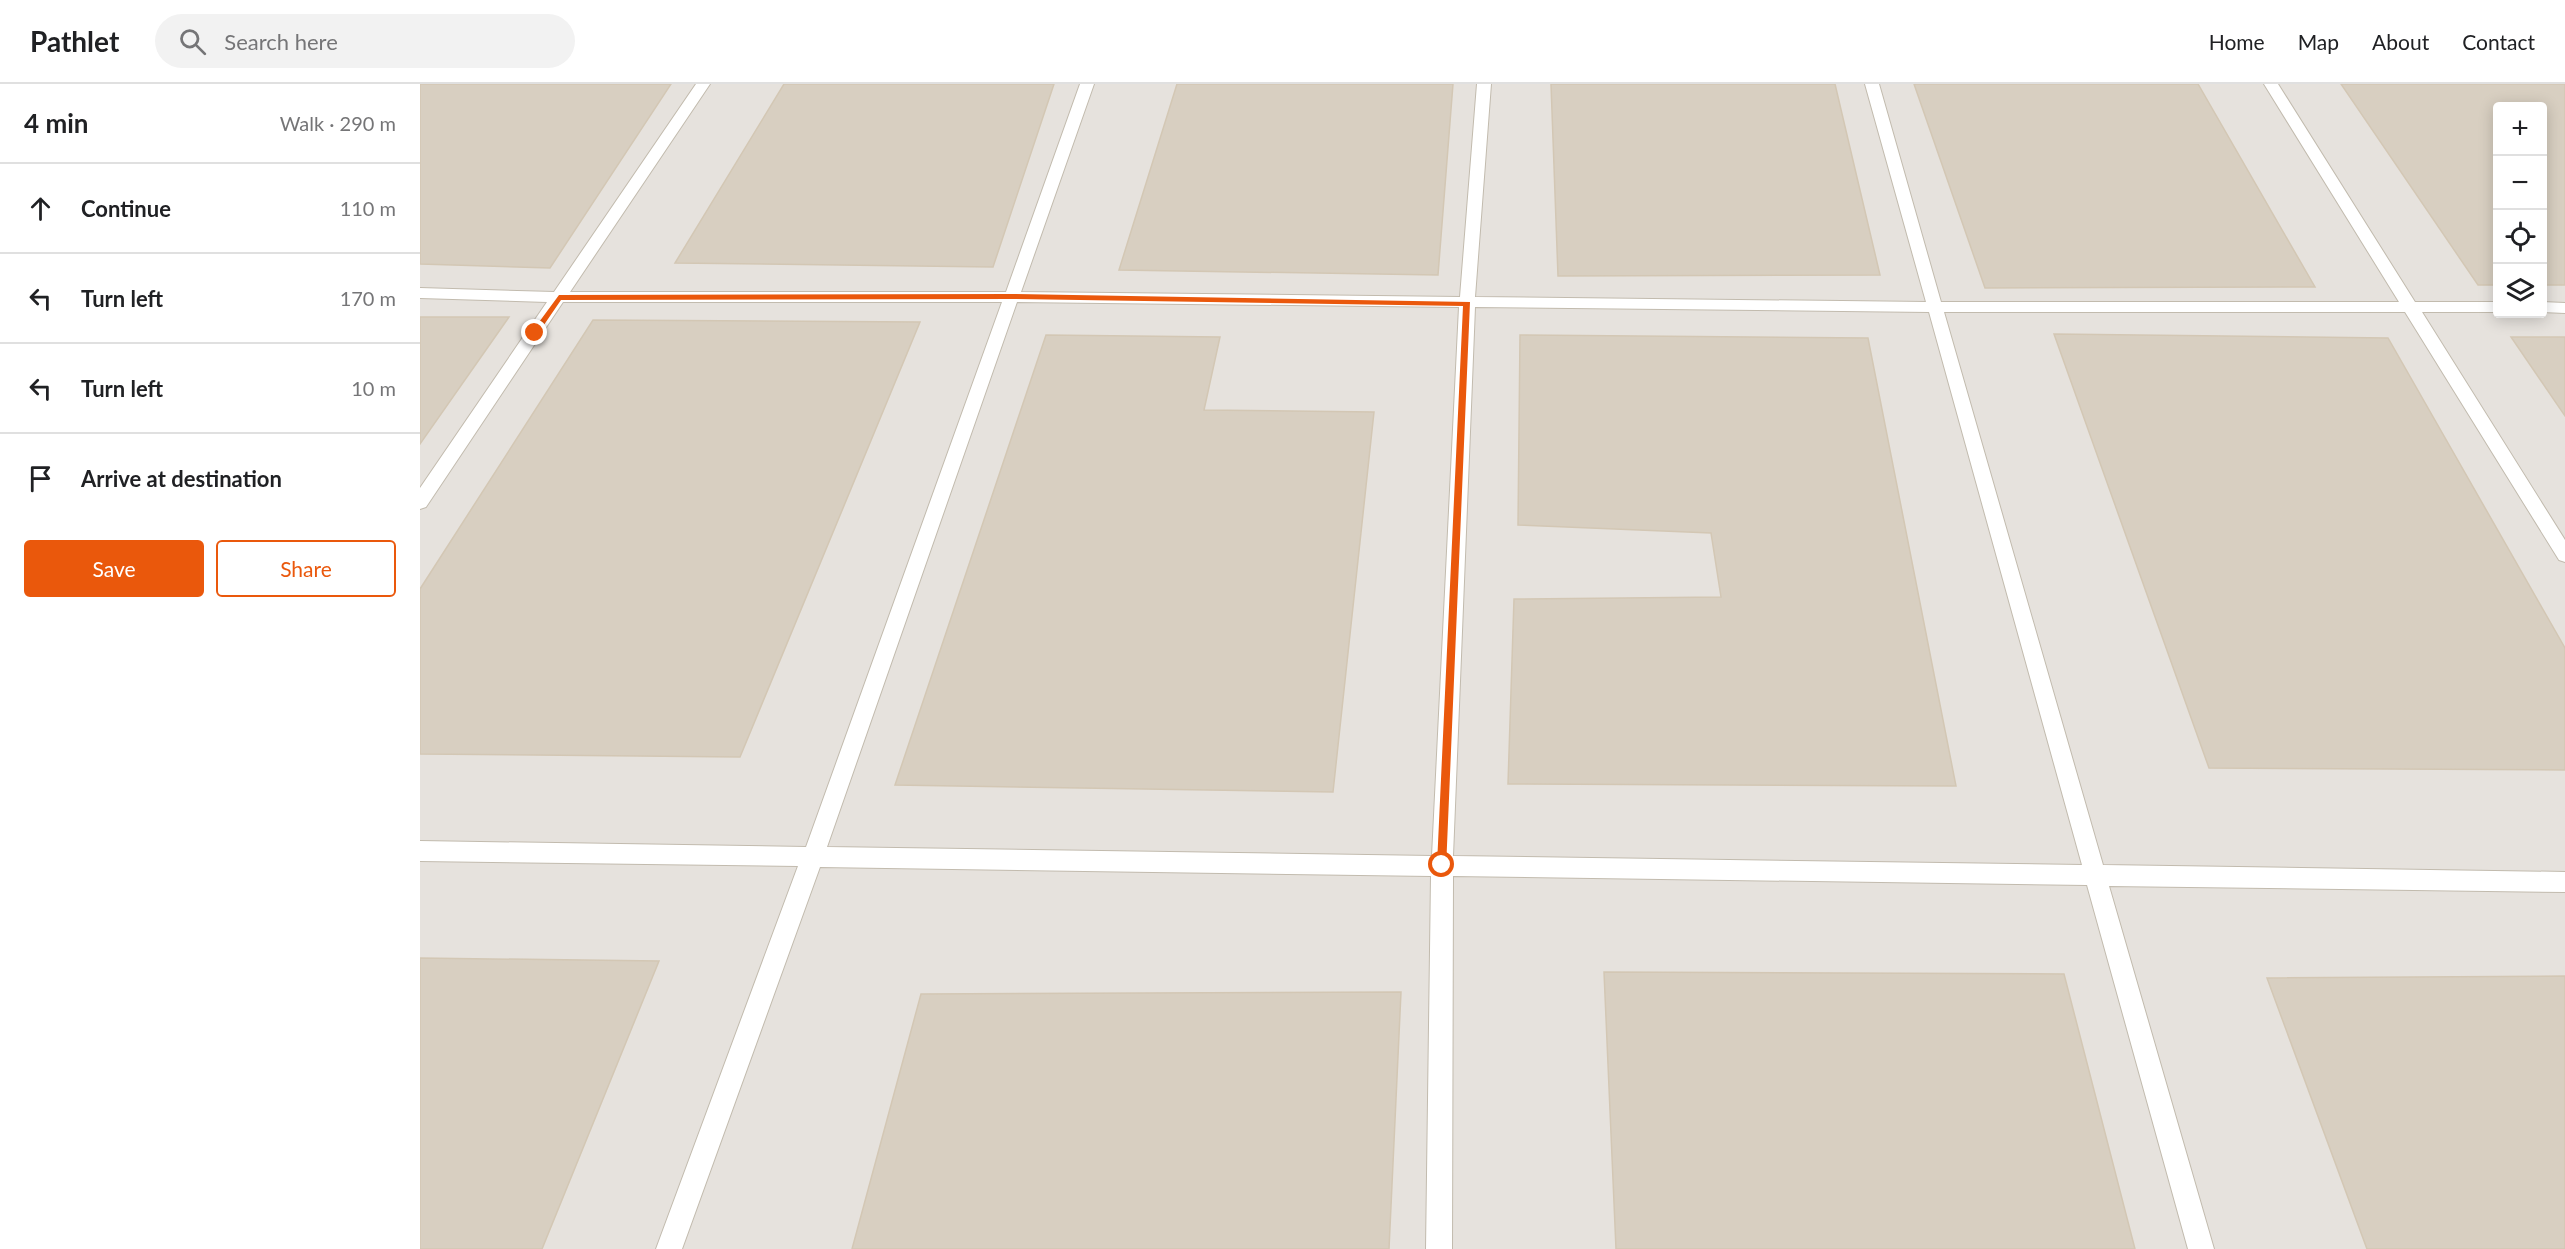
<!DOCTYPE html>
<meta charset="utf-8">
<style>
:root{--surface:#fff;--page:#f2f2f2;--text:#202124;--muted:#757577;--line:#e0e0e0;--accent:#ea580c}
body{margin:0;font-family:Lato,sans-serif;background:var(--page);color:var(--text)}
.controls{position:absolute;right:18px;top:18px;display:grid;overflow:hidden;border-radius:6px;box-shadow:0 3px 15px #0003}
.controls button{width:54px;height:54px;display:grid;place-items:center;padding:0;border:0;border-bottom:2px solid var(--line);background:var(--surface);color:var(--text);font:30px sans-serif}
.stop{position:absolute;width:18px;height:18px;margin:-14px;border:4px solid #ea580c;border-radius:50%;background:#fff}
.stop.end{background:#ea580c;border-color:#fff;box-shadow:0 2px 6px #0008}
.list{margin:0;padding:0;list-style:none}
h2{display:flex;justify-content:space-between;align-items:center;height:78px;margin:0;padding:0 24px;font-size:26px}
h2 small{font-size:20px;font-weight:400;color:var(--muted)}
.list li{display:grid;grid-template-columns:39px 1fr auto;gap:18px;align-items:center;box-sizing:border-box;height:90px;padding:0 24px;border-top:2px solid var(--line)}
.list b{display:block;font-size:22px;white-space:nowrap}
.list em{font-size:20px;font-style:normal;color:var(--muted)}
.actions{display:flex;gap:12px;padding:18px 24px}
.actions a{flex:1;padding:14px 0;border:2px solid var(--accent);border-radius:6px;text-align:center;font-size:21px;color:var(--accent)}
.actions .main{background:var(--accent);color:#fff}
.icon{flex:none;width:33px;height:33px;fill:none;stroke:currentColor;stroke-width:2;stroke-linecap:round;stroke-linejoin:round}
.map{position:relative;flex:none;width:2145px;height:1165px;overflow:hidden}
header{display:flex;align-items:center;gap:36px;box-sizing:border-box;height:84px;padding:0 30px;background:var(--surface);border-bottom:2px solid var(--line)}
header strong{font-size:28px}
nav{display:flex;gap:33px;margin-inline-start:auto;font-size:21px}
.search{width:420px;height:54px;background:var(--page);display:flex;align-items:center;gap:15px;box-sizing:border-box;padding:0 21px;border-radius:33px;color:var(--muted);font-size:22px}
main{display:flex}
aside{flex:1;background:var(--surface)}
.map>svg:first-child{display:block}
</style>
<header>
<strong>Pathlet</strong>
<div class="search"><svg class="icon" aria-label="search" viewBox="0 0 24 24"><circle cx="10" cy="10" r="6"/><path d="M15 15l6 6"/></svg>Search here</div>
<nav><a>Home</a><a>Map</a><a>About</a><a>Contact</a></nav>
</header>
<main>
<aside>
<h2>4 min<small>Walk · 290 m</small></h2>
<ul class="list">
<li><svg class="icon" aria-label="ahead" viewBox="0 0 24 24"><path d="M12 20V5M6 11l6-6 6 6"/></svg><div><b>Continue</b></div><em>110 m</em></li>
<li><svg class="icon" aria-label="left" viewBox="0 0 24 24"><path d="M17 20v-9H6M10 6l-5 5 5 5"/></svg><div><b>Turn left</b></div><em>170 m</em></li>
<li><svg class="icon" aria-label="left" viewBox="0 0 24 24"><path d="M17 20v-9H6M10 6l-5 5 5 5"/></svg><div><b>Turn left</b></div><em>10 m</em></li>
<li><svg class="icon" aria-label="arrive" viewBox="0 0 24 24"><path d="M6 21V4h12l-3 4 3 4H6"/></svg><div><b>Arrive at destination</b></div></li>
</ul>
<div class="actions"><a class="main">Save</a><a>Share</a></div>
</aside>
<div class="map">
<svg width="2145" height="1165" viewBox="0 0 2145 1165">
<rect width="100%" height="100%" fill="#f6f3ec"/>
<!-- industrial -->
<path fill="#e6e2dd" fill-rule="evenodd" d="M 0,0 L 2145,0 L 2145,1165 L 0,1165 ZM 2078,22 L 2122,22 L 2122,230 L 2078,230 Z"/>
<!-- building -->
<path fill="#d8cfc1" stroke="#d3c7b4" stroke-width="1.5" d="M 0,0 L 251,0 L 130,184 L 0,180 Z
M 364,0 L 634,0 L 573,183 L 255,179 Z
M 757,0 L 1033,0 L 1018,191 L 699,186 Z
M 1131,0 L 1415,0 L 1460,191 L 1138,192 Z
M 1494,0 L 1778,0 L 1895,203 L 1565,204 Z
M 1921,0 L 2145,0 L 2145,201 L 2122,201 L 2122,22 L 2078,22 L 2078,201 L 2058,201 Z
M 0,233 L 89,233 L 0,360 Z
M 173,236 L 500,238 L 320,673 L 0,670 L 0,505 Z
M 1634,250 L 1968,254 L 2145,564 L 2145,686 L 1789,684 Z
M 626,251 L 800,253 L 784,326 L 954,328 L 913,708 L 475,701 Z
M 1100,251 L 1448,254 L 1536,702 L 1088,700 L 1094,515 L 1301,513 L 1291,449 L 1098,441 Z
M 2091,253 L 2145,253 L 2145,332 Z
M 0,874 L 239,877 L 122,1165 L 0,1165 Z
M 1184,888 L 1644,890 L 1715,1165 L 1196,1165 Z
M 2145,892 L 2145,1165 L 1947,1165 L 1847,894 Z
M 981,908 L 969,1165 L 432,1165 L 501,910 Z"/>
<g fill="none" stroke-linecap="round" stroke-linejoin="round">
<!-- lane casing -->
<g stroke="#c2bbae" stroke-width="2">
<path id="lane" d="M 276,0 L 290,0 L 150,208 L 586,208 L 660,0 L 674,0 L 601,208 L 1040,213 L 1057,0 L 1071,0 L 1055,213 L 1506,218 L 1445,0 L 1459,0 L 1521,218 L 1979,218 L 1844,0 L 1858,0 L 1995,218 L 2078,218 L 2078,228 L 2002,228 L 2145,456 L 2145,478 L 2139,476 L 1985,228 L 1524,228 L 1683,781 L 2145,788 L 2145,808 L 1689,802 L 1794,1165 L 1768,1165 L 1667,801 L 1033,792 L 1032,1165 L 1006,1165 L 1011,792 L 400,783 L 262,1165 L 236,1165 L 378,782 L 0,777 L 0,757 L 386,763 L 582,218 L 143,218 L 6,423 L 0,425 L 0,404 L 127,218 L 0,214 L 0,204 L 134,208 ZM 597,218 L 1039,223 L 1012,772 L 407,763 ZM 1055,223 L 1509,228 L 1662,781 L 1033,772 Z
M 2122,218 L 2145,219 L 2145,229 L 2122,228 Z"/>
</g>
<!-- lane -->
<use href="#lane" fill="#fff" fill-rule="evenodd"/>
</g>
<!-- route -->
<path fill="#ea580c" d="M 592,210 L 1050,218 L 1026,785 L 1022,786 L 1017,781 L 1043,222 L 592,215 L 141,216 L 117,251 L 111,249 L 139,211 Z"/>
</svg>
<div class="controls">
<button>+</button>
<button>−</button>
<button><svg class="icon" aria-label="locate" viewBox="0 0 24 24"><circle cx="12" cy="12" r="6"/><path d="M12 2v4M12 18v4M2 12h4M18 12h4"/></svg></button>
<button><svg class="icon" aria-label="layers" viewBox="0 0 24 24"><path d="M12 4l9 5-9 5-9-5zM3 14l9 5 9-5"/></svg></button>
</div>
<div class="stop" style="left:1022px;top:781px"></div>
<div class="stop end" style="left:115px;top:249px"></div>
</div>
</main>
